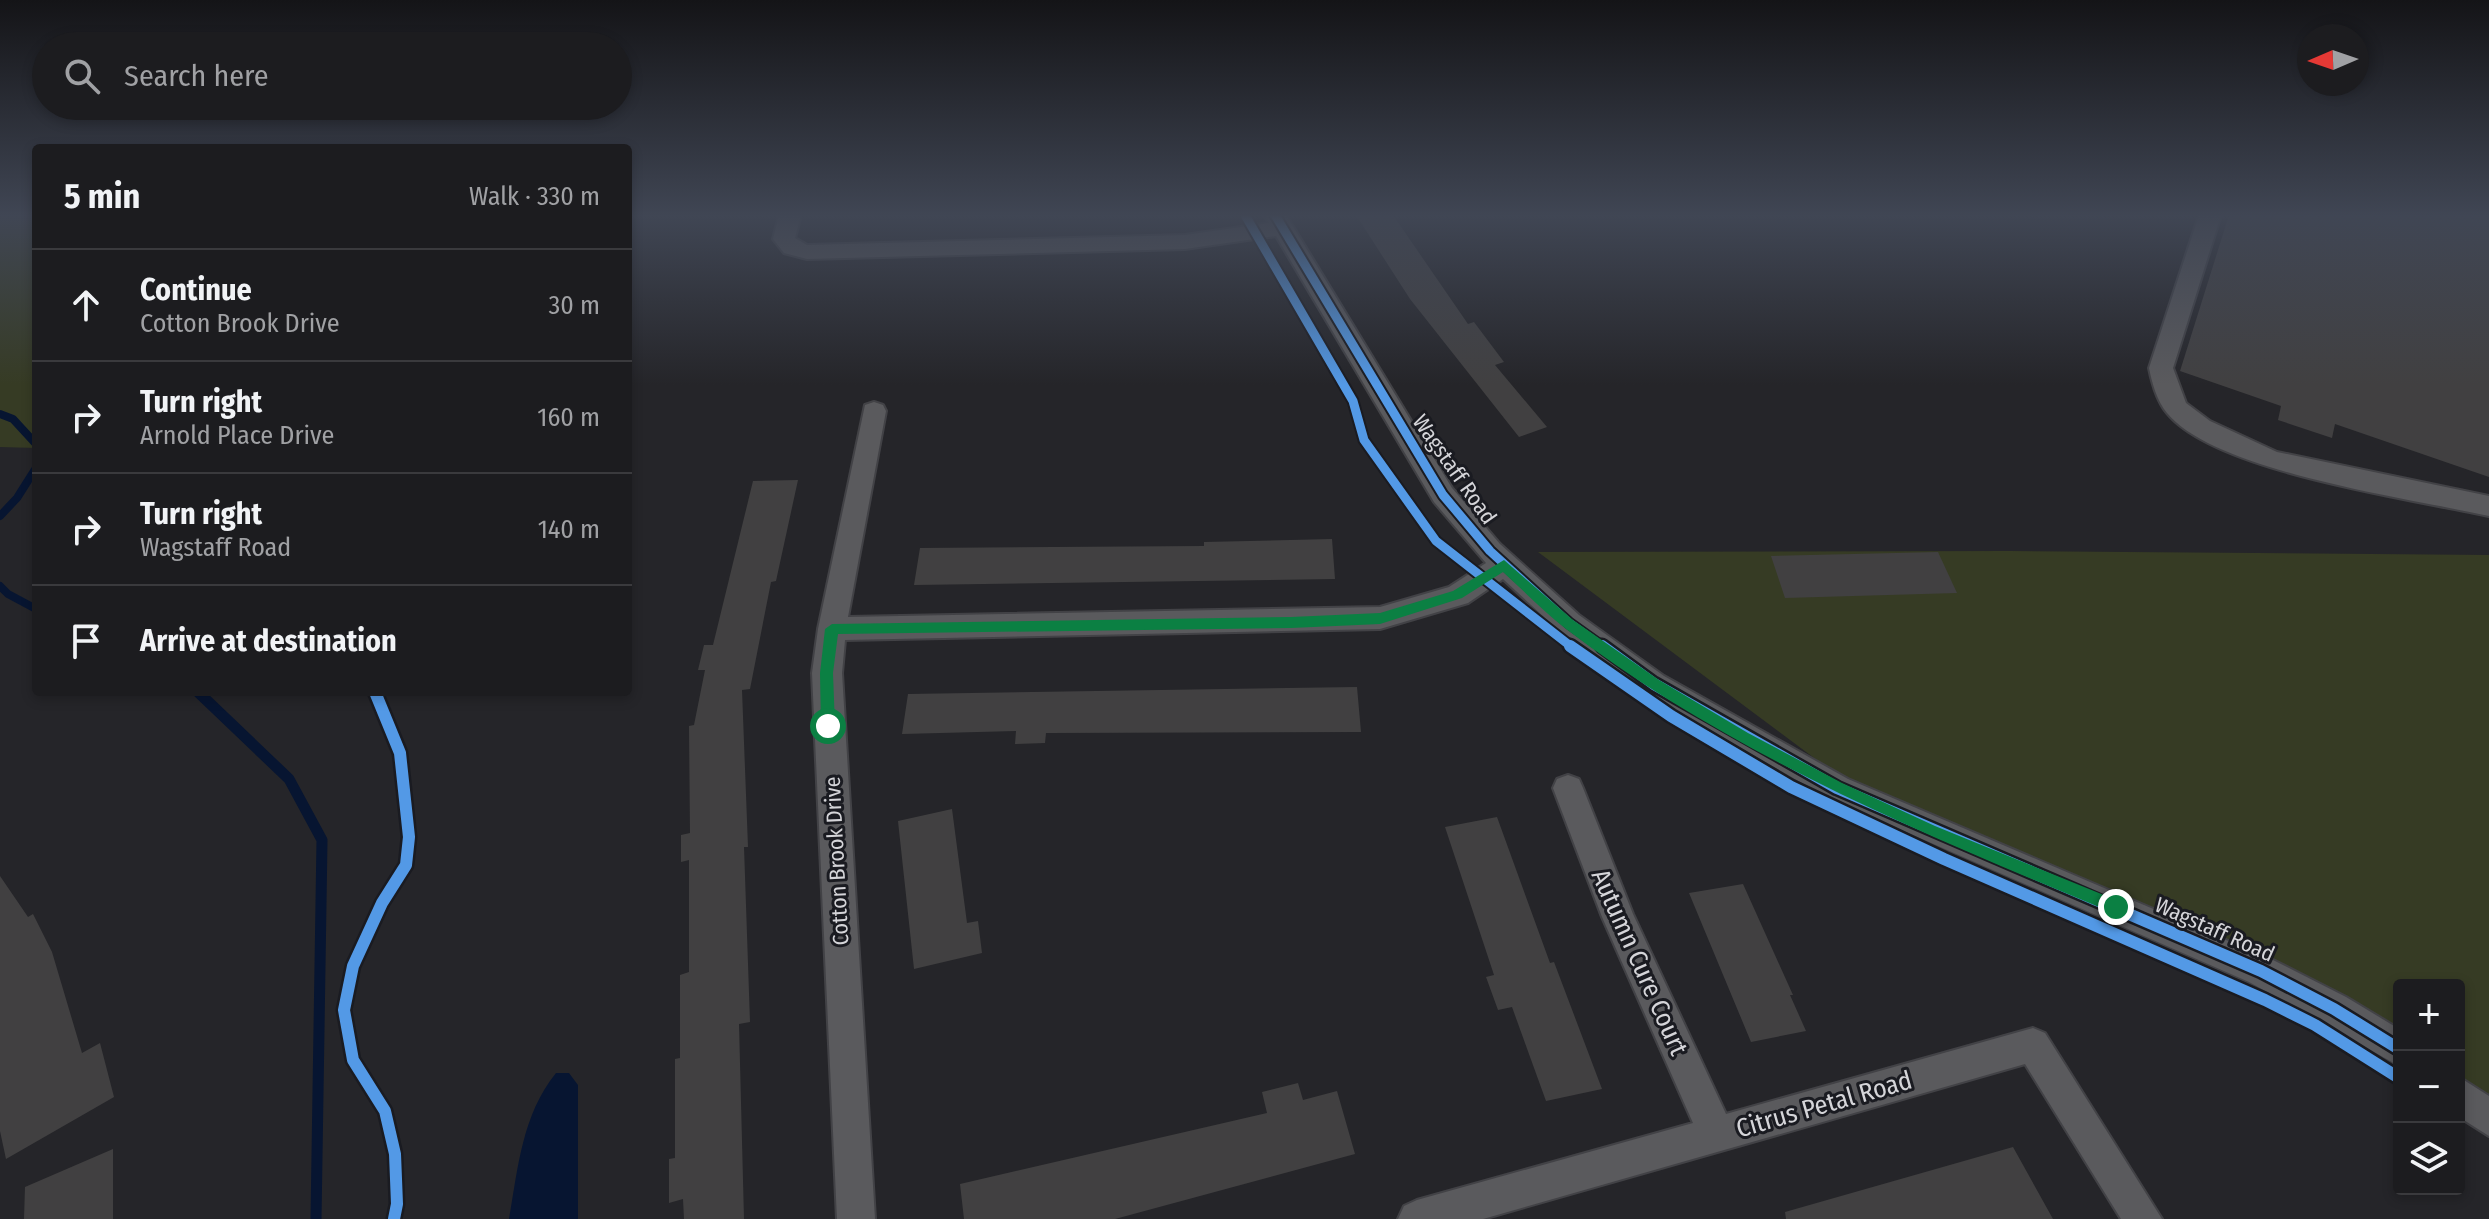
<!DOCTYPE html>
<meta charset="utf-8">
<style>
:root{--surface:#1c1c1f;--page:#29292c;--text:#f1f3f6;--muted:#a0a1a4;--line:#3a3a3d}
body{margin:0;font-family:"Fira Sans Condensed",sans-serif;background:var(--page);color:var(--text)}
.controls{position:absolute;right:24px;bottom:24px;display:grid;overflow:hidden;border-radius:8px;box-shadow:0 4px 12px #0003}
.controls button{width:72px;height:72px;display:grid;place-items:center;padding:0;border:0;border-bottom:2px solid var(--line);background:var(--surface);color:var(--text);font:40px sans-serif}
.compass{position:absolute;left:2297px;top:24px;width:72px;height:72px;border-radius:50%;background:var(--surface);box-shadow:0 4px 12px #0003;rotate:268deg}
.stop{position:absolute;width:24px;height:24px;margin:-18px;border:6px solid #0b8043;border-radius:50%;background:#fff}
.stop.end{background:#0b8043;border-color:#fff;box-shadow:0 2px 8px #0008}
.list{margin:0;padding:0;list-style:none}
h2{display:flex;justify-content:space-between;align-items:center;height:104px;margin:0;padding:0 32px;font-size:34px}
h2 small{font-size:26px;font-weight:400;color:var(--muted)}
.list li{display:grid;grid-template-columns:52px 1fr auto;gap:24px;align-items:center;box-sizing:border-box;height:112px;padding:0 32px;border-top:2px solid var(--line)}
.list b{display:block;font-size:30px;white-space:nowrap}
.list p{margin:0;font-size:26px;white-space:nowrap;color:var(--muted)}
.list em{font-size:26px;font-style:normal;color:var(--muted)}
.icon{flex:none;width:44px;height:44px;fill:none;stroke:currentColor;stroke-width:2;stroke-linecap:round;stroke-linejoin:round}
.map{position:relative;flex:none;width:2489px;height:1219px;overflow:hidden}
.search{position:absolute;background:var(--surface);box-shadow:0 4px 12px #0003;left:32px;top:32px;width:600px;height:88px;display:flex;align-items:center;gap:20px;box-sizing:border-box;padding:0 28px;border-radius:44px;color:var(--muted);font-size:30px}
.panel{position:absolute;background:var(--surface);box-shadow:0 4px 12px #0003;left:32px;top:144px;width:600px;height:552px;border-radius:8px}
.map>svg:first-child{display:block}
</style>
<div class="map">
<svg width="2489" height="1219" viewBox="0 0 2489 1219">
<rect width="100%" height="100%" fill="#252529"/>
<!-- green -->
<path fill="#363b24" d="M 0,215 L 36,215 L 36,448 L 0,447 Z
M 2009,551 L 2489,555 L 2489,1099 L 2459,1083 L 2459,985 L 2399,985 L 2399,1050 L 1845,781 L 1538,552 Z"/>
<!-- water -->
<path fill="#071531" d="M 556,1073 L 569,1073 L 578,1085 L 578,1219 L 509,1219 C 518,1168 522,1115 556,1073 Z"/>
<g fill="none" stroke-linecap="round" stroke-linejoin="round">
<!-- stream-far1 -->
<path stroke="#071531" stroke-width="8" d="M 0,414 L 13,419 L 36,444
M 0,516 L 17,498 L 36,468
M 0,586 L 8,594 L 36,609"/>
<!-- stream -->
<path stroke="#071531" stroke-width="11" d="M 198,692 L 289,779 L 322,840 L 316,1219"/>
</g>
<!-- building -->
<path fill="#414041" d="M 1356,215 L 1393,215 L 1468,324 L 1474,322 L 1504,362 L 1495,365 L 1547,427 L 1519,437 L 1410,299 Z
M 2229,215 L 2489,215 L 2489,477 L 2335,424 L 2332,438 L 2278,420 L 2281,406 L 2180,371 Z
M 798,480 L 776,581 L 771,582 L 750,689 L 742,690 L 748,847 L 744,847 L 750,1022 L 739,1024 L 744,1219 L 684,1219 L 683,1199 L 669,1203 L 669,1159 L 675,1158 L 675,1059 L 680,1058 L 680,975 L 689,972 L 689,860 L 681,862 L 681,835 L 690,833 L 689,726 L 694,725 L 705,670 L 698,670 L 704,645 L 713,645 L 753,481 Z
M 1332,539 L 1335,579 L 914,585 L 920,548 L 1204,546 L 1204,542 Z
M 1938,552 L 1957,593 L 1785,598 L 1771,556 Z
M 1357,687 L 1361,732 L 1046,733 L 1045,743 L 1015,744 L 1016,731 L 902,734 L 908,694 Z
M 952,809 L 967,923 L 978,921 L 982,953 L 914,969 L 898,821 Z
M 1497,817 L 1550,963 L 1554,962 L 1602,1089 L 1546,1101 L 1512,1007 L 1498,1010 L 1486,977 L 1494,975 L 1445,827 Z
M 0,876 L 28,917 L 33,914 L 52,952 L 82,1053 L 100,1043 L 114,1097 L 6,1159 L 0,1131 Z
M 1743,884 L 1793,995 L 1790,995 L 1806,1031 L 1751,1042 L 1689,893 Z
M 1298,1083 L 1303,1100 L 1337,1091 L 1355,1154 L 1115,1219 L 964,1219 L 960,1184 L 1267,1113 L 1262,1092 Z
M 2013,1147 L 2053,1219 L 1786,1219 L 1785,1212 Z
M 113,1149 L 113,1219 L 24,1219 L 25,1187 Z"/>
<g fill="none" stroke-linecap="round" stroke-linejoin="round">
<!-- minor casing -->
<g stroke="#424246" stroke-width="4">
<path id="minor" d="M 779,215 L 801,215 L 795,238 L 807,245 L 1185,235 L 1269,223 L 1264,215 L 1286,215 L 1452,488 L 1500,544 L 1579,615 L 1664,676 L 1848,779 L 2273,960 L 2346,997 L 2399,1029 L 2399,1066 L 2249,982 L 1826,797 L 1644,692 L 1559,631 L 1503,579 L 1468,603 L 1380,629 L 845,640 L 842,673 L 875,1219 L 837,1219 L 812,673 L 818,629 L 865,405 L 874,402 L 883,405 L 886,411 L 848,617 L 1380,607 L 1449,587 L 1486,563 L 1434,502 L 1276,236 L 1185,249 L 807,259 L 784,253 L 773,239 Z
M 2199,215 L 2221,215 L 2173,368 L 2186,403 L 2210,421 L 2277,452 L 2489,496 L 2489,516 C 2413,499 2215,472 2167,413 C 2157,401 2152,383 2149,368 Z
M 1568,775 L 1579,779 L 1583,788 L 1633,914 L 1726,1114 L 2033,1028 L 2045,1033 L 2162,1219 L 2121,1219 L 2025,1064 L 1483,1219 L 1398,1219 L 1404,1206 L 1417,1200 L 1693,1123 L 1602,917 L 1553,788 L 1557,779 Z
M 2459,1077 L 2489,1096 L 2489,1136 L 2459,1117 Z"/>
</g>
<!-- minor -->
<use href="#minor" fill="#5a5a5d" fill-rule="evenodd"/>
<!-- cycleway-far1 casing -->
<g stroke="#1a1b21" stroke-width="13">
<path id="cycleway-far1" d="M 1245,215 L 1353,401 L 1364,440 L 1436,541 L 1573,648
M 1275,215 L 1443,495 L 1490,551 L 1569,623 L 1604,648"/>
</g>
<!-- cycleway casing -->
<g stroke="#1a1b21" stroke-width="17">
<path id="cycleway" d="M 1570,646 L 1671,716 L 1791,787 L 1944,859 L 2265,1000 L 2315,1025 L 2399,1078
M 1602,646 L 1654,684 L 1837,788 L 2261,971 L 2334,1009 L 2399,1049
M 375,692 L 400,753 L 409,837 L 406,865 L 382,903 L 353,966 L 344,1010 L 353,1060 L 385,1111 L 395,1154 L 397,1204 L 394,1219"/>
</g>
<!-- cycleway-far1 -->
<use href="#cycleway-far1" stroke="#5399e6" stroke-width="9"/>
<!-- cycleway -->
<use href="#cycleway" stroke="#5399e6" stroke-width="12"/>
</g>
<!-- sky -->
<linearGradient id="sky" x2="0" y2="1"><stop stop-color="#141417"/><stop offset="0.56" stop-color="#404654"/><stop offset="1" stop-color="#404654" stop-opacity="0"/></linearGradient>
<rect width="2489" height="385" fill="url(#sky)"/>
<!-- route -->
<path fill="#0b8043" d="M 1504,560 L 1573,620 L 1659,680 L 1748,733 L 1842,783 L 1935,826 L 2121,902 L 2121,912 L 2111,912 C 1921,833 1731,755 1566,629 C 1544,612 1524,591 1503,572 L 1462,598 L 1380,624 L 1291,628 L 838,634 L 833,673 L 835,726 L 828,732 L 821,726 L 820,673 L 825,629 L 832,624 L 1291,617 L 1380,613 L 1453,591 Z"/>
<g text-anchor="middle" stroke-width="6" stroke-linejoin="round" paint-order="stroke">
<!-- street labels -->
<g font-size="22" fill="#d5d5d9" stroke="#1a1b21">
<text transform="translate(1455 469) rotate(55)" y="8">Wagstaff Road</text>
<text transform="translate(836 861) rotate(-93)" y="8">Cotton Brook Drive</text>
<text transform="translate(2215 929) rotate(24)" y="8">Wagstaff Road</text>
</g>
<!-- near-street labels -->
<g font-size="26" fill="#d5d5d9" stroke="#1a1b21">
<text transform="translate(1640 962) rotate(66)" y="9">Autumn Cure Court</text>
<text transform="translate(1824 1104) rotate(-16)" y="9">Citrus Petal Road</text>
</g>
</g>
</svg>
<div class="controls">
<button>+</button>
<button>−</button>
<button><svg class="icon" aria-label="layers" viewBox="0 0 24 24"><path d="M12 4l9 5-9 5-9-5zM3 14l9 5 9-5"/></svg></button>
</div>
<svg class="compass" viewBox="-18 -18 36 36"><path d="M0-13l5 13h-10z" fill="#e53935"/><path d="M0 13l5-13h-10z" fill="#a0a1a4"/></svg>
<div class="stop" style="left:828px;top:726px"></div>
<div class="stop end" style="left:2116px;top:907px"></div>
<div class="search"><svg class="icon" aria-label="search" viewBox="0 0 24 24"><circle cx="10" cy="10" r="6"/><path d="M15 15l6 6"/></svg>Search here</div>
<section class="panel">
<h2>5 min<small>Walk · 330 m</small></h2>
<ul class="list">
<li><svg class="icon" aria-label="ahead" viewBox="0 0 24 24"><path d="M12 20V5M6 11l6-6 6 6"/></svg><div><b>Continue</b><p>Cotton Brook Drive</p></div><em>30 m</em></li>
<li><svg class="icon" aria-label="right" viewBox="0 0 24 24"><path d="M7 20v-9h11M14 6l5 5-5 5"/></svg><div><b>Turn right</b><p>Arnold Place Drive</p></div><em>160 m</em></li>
<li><svg class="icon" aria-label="right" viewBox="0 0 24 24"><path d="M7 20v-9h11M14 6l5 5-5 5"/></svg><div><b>Turn right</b><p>Wagstaff Road</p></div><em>140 m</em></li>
<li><svg class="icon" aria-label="arrive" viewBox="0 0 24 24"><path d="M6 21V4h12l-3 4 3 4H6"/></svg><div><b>Arrive at destination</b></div></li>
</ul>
</section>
</div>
